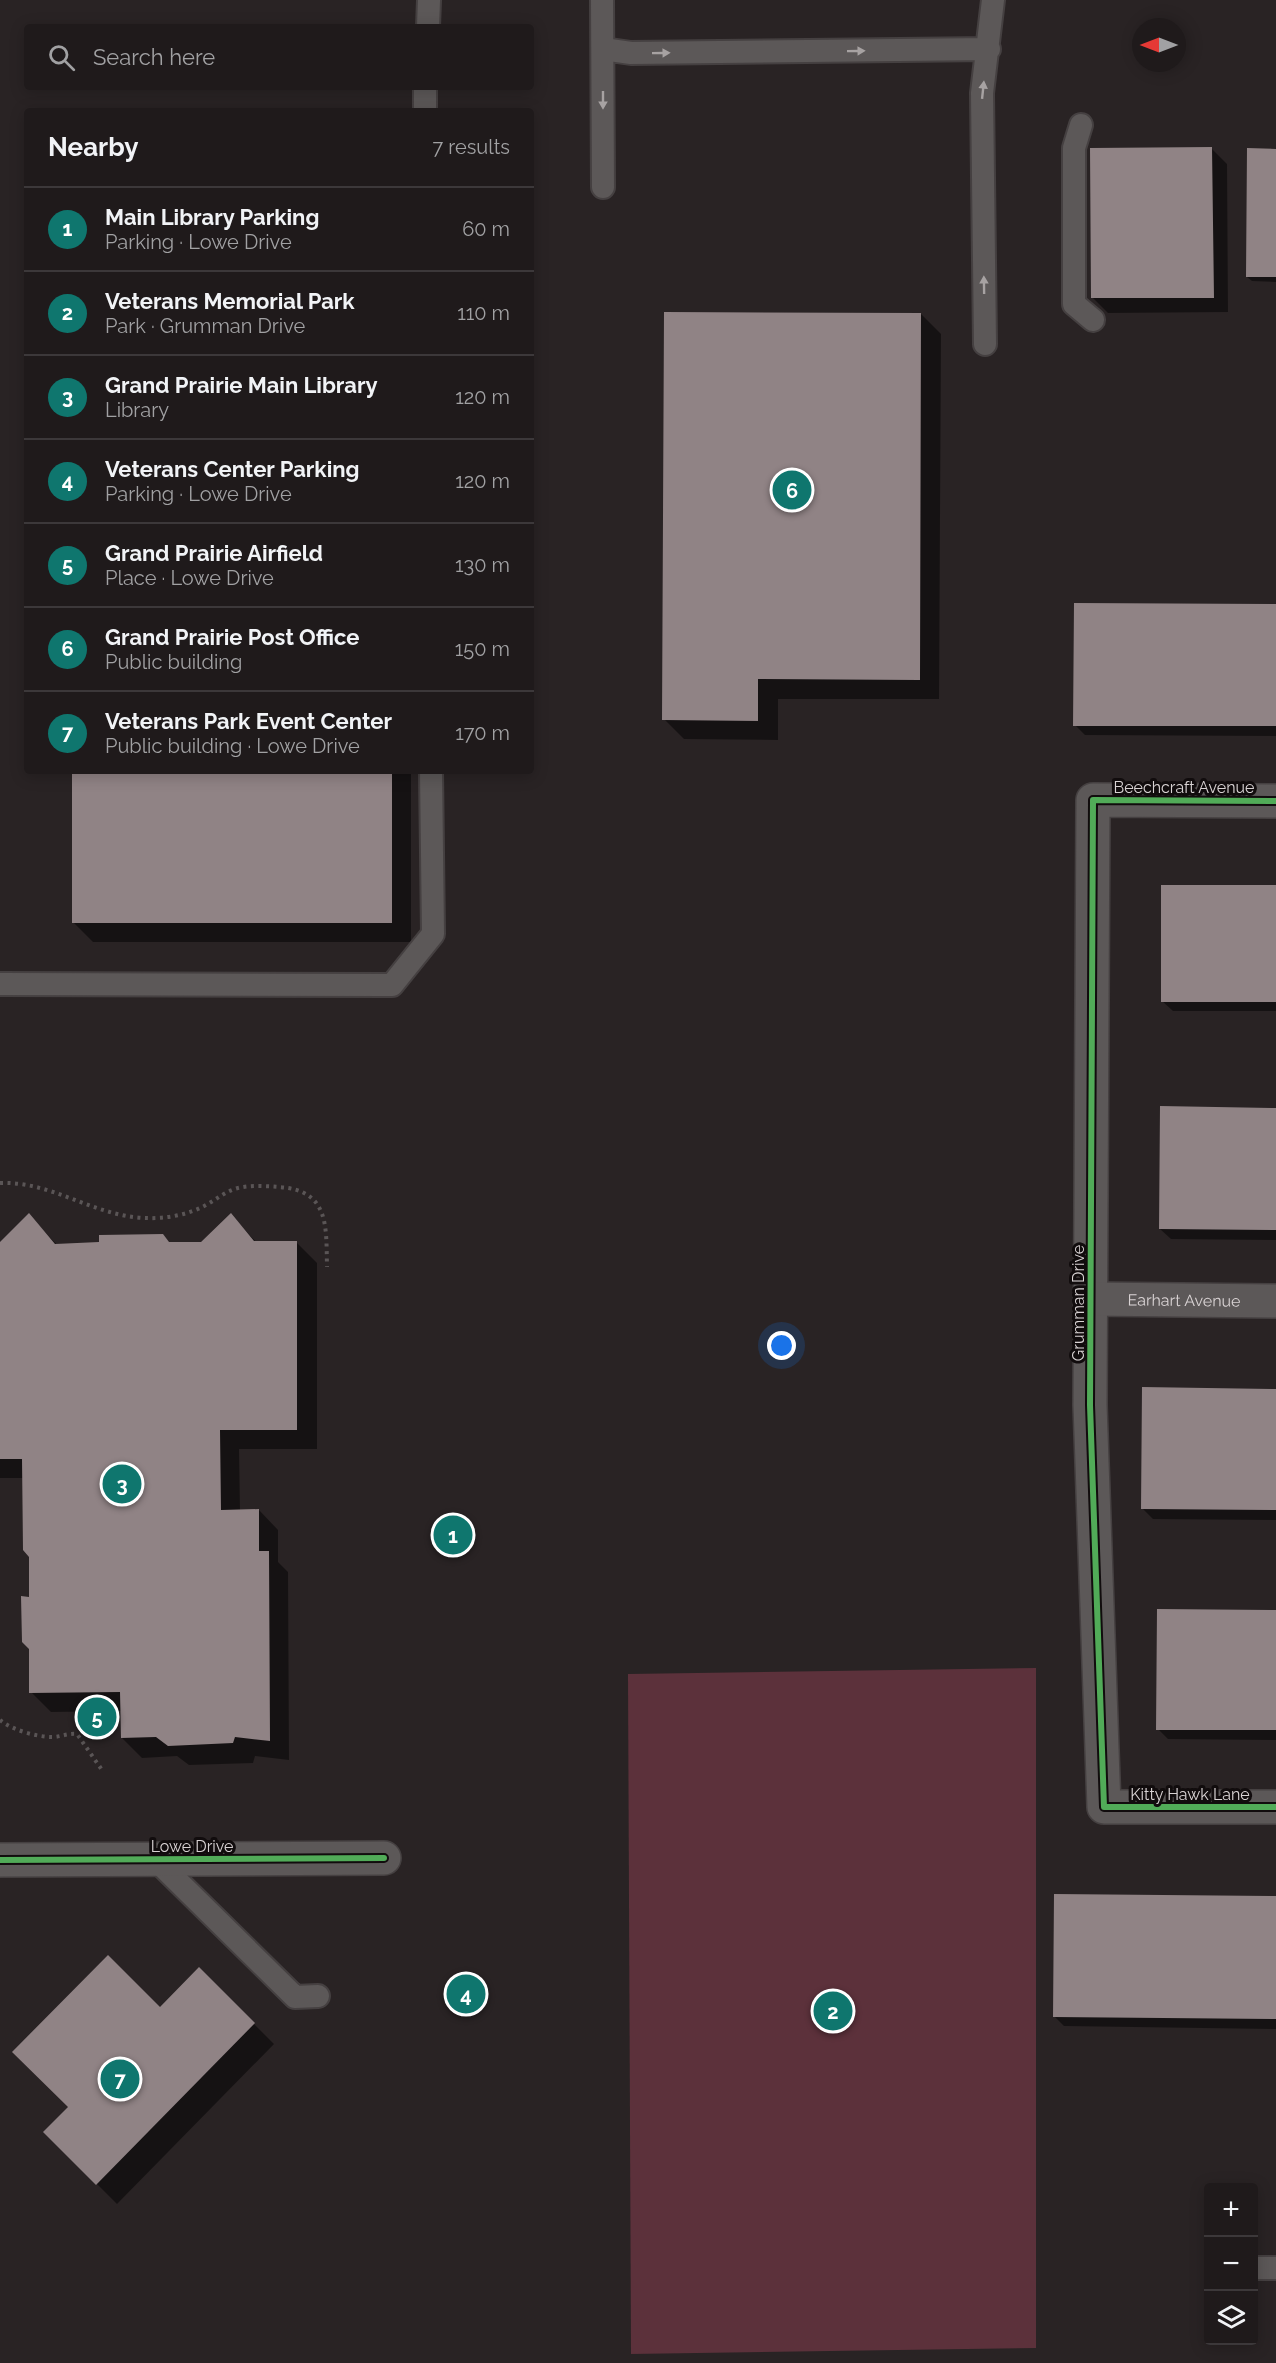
<!DOCTYPE html>
<meta charset="utf-8">
<style>
:root{--surface:#1f1a1b;--page:#272324;--text:#f1f3f6;--muted:#a1a1a3;--line:#3c383a;--accent:#0f766e}
body{margin:0;font-family:Raleway,sans-serif;background:var(--page);color:var(--text)}
.controls{position:absolute;right:18px;bottom:18px;display:grid;overflow:hidden;border-radius:6px;box-shadow:0 3px 15px #0003}
.controls button{width:54px;height:54px;display:grid;place-items:center;padding:0;border:0;border-bottom:2px solid var(--line);background:var(--surface);color:var(--text);font:30px sans-serif}
.compass{position:absolute;left:1132px;top:18px;width:54px;height:54px;border-radius:50%;background:var(--surface);box-shadow:0 3px 15px #0003;rotate:270deg}
.you{position:absolute;left:782px;top:1346px;width:21px;height:21px;margin:-15px;border:4px solid #fff;border-radius:50%;background:#1a73e8;box-shadow:0 0 0 9px #1a73e833}
.badge{display:grid;place-items:center;width:39px;height:39px;border-radius:50%;background:var(--accent);color:#fff;font-size:20px;font-weight:700}
.pin{position:absolute;translate:-50% -50%;border:3px solid #fff;box-shadow:0 2px 6px #0006}
.list{margin:0;padding:0;list-style:none}
h2{display:flex;justify-content:space-between;align-items:center;height:78px;margin:0;padding:0 24px;font-size:26px}
h2 small{font-size:20px;font-weight:400;color:var(--muted)}
.list li{display:grid;grid-template-columns:39px 1fr auto;gap:18px;align-items:center;box-sizing:border-box;height:84px;padding:0 24px;border-top:2px solid var(--line)}
.list b{display:block;font-size:22px;white-space:nowrap}
.list p{margin:0;font-size:20px;white-space:nowrap;color:var(--muted)}
.list em{font-size:20px;font-style:normal;color:var(--muted)}
.icon{flex:none;width:33px;height:33px;fill:none;stroke:currentColor;stroke-width:2;stroke-linecap:round;stroke-linejoin:round}
.map{position:relative;flex:none;width:1276px;height:2363px;overflow:hidden}
.search{position:absolute;background:var(--surface);box-shadow:0 3px 15px #0003;left:24px;top:24px;width:510px;height:66px;display:flex;align-items:center;gap:15px;box-sizing:border-box;padding:0 21px;border-radius:6px;color:var(--muted);font-size:22px}
.panel{position:absolute;background:var(--surface);box-shadow:0 3px 15px #0003;left:24px;top:108px;width:510px;height:666px;border-radius:6px}
.map>svg:first-child{display:block}
</style>
<div class="map">
<svg width="1276" height="2363" viewBox="0 0 1276 2363">
<rect width="100%" height="100%" fill="#292324"/>
<!-- green -->
<path fill="#5c313b" d="M 1036,1668 L 1036,2348 L 631,2354 L 628,1674 Z"/>
<!-- shadow -->
<path fill="#0007" d="M 1212,149 L 1227,164 L 1228,312 L 1108,313 L 1092,297 Z
M 1276,150 L 1276,282 L 1252,281 L 1247,277 Z
M 921,314 L 941,334 L 939,699 L 778,699 L 778,740 L 684,739 L 664,719 Z
M 1276,605 L 1276,736 L 1085,735 L 1075,725 Z
M 73,771 L 411,771 L 411,942 L 93,942 L 73,922 Z
M 1276,887 L 1276,1011 L 1173,1011 L 1162,1001 Z
M 1276,1109 L 1276,1240 L 1171,1239 L 1160,1229 Z
M 29,1215 L 57,1245 L 201,1244 L 231,1215 L 257,1243 L 297,1243 L 317,1263 L 317,1449 L 239,1449 L 240,1511 L 259,1510 L 278,1530 L 278,1562 L 288,1572 L 289,1760 L 255,1756 L 253,1763 L 189,1765 L 177,1756 L 142,1758 L 122,1738 L 122,1711 L 51,1712 L 31,1692 L 30,1556 L 24,1478 L 0,1478 L 0,1244 Z
M 1276,1390 L 1276,1520 L 1153,1519 L 1142,1508 Z
M 1276,1611 L 1276,1740 L 1168,1739 L 1158,1729 Z
M 1276,1898 L 1276,2029 L 1064,2026 L 1054,2016 Z
M 199,1969 L 274,2044 L 117,2204 L 45,2132 Z"/>
<!-- building -->
<path fill="#908385" d="M 1212,147 L 1214,298 L 1091,298 L 1090,148 Z
M 1247,148 L 1276,149 L 1276,277 L 1246,277 Z
M 664,312 L 921,313 L 920,680 L 758,679 L 758,721 L 662,720 Z
M 1074,603 L 1276,604 L 1276,726 L 1073,726 Z
M 72,771 L 392,771 L 392,923 L 72,923 Z
M 1161,885 L 1276,885 L 1276,1002 L 1161,1002 Z
M 1160,1106 L 1276,1108 L 1276,1230 L 1159,1229 Z
M 29,1213 L 55,1244 L 99,1242 L 99,1235 L 163,1234 L 169,1242 L 201,1242 L 231,1213 L 254,1241 L 297,1241 L 297,1430 L 220,1430 L 221,1510 L 259,1509 L 259,1551 L 269,1551 L 270,1741 L 235,1737 L 233,1743 L 168,1746 L 156,1737 L 121,1738 L 120,1692 L 29,1693 L 29,1649 L 22,1642 L 21,1596 L 29,1597 L 29,1557 L 23,1550 L 22,1459 L 0,1459 L 0,1242 Z
M 1142,1387 L 1276,1389 L 1276,1510 L 1141,1509 Z
M 1157,1609 L 1276,1610 L 1276,1730 L 1156,1730 Z
M 1054,1894 L 1276,1896 L 1276,2019 L 1053,2017 Z
M 108,1955 L 160,2007 L 199,1967 L 255,2023 L 96,2185 L 43,2132 L 68,2107 L 12,2052 Z"/>
<g fill="none" stroke-linecap="round" stroke-linejoin="round">
<!-- service casing -->
<g stroke="#454041" stroke-width="26">
<path id="service" d="M 602,0 L 603,187
M 428,27 L 429,0
M 603,49 L 631,53 L 989,49
M 425,111 L 425,87
M 1081,125 L 1074,148 L 1074,304 L 1093,320
M 985,344 L 982,93 L 993,0
M 0,984 L 392,985 L 433,934 L 431,771
M 155,1859 L 295,1997 L 318,1996
M 1254,2268 L 1276,2268"/>
</g>
<!-- minor casing -->
<g stroke="#454041" stroke-width="36">
<g id="minor">
<path d="M 1276,801 L 1093,800 L 1090,1405 L 1104,1807 L 1276,1807"/>
<path id="s1" d="M 1091,1299 L 1276,1301"/>
<path d="M 0,1860 L 384,1858"/>
</g>
</g>
<!-- path -->
<path stroke="#5a5556" stroke-width="4" stroke-dasharray="3 4.5" stroke-linecap="butt" d="M 0,1183 C 52,1181 93,1216 145,1218 C 165,1219 188,1215 206,1205 C 217,1199 226,1191 238,1188 C 251,1185 266,1186 279,1187 C 330,1190 326,1227 327,1267
M 0,1720 C 12,1730 37,1737 52,1737 C 61,1737 67,1733 77,1734 L 102,1770"/>
<!-- service -->
<use href="#service" stroke="#5c5858" stroke-width="22"/>
<!-- minor -->
<use href="#minor" stroke="#5c5858" stroke-width="33"/>
<!-- cycleway casing -->
<g stroke="#110c0d" stroke-width="10">
<path id="cycleway" d="M 1276,801 L 1093,800 L 1090,1405 L 1104,1807 L 1276,1807
M 0,1860 L 384,1858"/>
</g>
<!-- cycleway -->
<use href="#cycleway" stroke="#51ab58" stroke-width="6"/>
</g>
<!-- one-way arrows -->
<defs><path id="oneway-solid" d="M-6-.8H1V-3.2L6.5 0L1 3.2V.8H-6Z" transform="scale(1.5)"/></defs>
<g fill="#a7a2a2">
<use href="#oneway-solid" transform="translate(856 51) rotate(-1)"/>
<use href="#oneway-solid" transform="translate(661 53) rotate(-1)"/>
<use href="#oneway-solid" transform="translate(983 90) rotate(-84)"/>
<use href="#oneway-solid" transform="translate(603 100) rotate(90)"/>
<use href="#oneway-solid" transform="translate(984 285) rotate(-91)"/>
</g>
<g text-anchor="middle" stroke-width="6" stroke-linejoin="round" paint-order="stroke">
<!-- street labels -->
<g font-size="16" fill="#d9d3d4" stroke="#110c0d">
<text x="1184" y="793">Beechcraft Avenue</text>
<text dy="6" stroke="none"><textPath href="#s1" startOffset="93">Earhart Avenue</textPath></text>
<text transform="translate(1078 1303) rotate(-90)" y="6">Grumman Drive</text>
<text x="1190" y="1800">Kitty Hawk Lane</text>
<text x="192" y="1852">Lowe Drive</text>
</g>
</g>
</svg>
<div class="controls">
<button>+</button>
<button>−</button>
<button><svg class="icon" aria-label="layers" viewBox="0 0 24 24"><path d="M12 4l9 5-9 5-9-5zM3 14l9 5 9-5"/></svg></button>
</div>
<svg class="compass" viewBox="-18 -18 36 36"><path d="M0-13l5 13h-10z" fill="#e53935"/><path d="M0 13l5-13h-10z" fill="#a1a1a3"/></svg>
<div class="you"></div>
<div class="pin badge" style="left:453px;top:1535px">1</div>
<div class="pin badge" style="left:833px;top:2011px">2</div>
<div class="pin badge" style="left:122px;top:1484px">3</div>
<div class="pin badge" style="left:466px;top:1994px">4</div>
<div class="pin badge" style="left:97px;top:1717px">5</div>
<div class="pin badge" style="left:792px;top:490px">6</div>
<div class="pin badge" style="left:120px;top:2079px">7</div>
<div class="search"><svg class="icon" aria-label="search" viewBox="0 0 24 24"><circle cx="10" cy="10" r="6"/><path d="M15 15l6 6"/></svg>Search here</div>
<section class="panel">
<h2>Nearby<small>7 results</small></h2>
<ul class="list">
<li><span class="badge">1</span><div><b>Main Library Parking</b><p>Parking · Lowe Drive</p></div><em>60 m</em></li>
<li><span class="badge">2</span><div><b>Veterans Memorial Park</b><p>Park · Grumman Drive</p></div><em>110 m</em></li>
<li><span class="badge">3</span><div><b>Grand Prairie Main Library</b><p>Library</p></div><em>120 m</em></li>
<li><span class="badge">4</span><div><b>Veterans Center Parking</b><p>Parking · Lowe Drive</p></div><em>120 m</em></li>
<li><span class="badge">5</span><div><b>Grand Prairie Airfield</b><p>Place · Lowe Drive</p></div><em>130 m</em></li>
<li><span class="badge">6</span><div><b>Grand Prairie Post Office</b><p>Public building</p></div><em>150 m</em></li>
<li><span class="badge">7</span><div><b>Veterans Park Event Center</b><p>Public building · Lowe Drive</p></div><em>170 m</em></li>
</ul>
</section>
</div>
